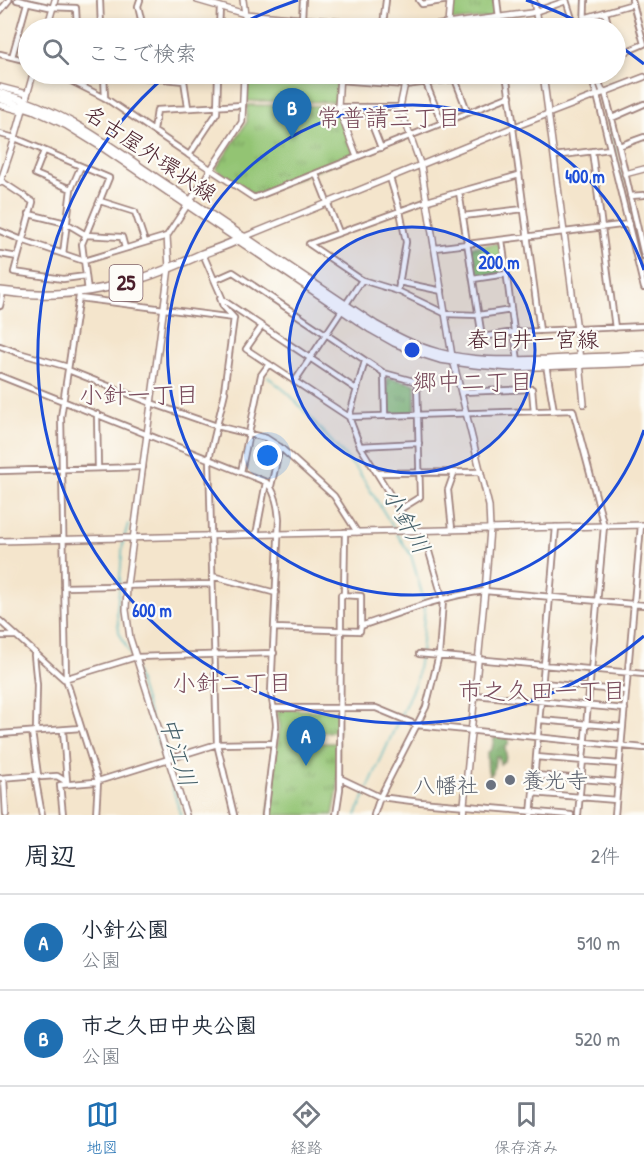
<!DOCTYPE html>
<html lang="ja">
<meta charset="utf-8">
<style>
:root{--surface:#fff;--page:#f6f6f7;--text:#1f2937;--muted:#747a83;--line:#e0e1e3;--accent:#1f6fb2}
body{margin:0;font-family:"Patrick Hand","Klee One",sans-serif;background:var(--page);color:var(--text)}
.you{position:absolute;left:268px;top:456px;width:21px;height:21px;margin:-15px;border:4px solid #fff;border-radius:50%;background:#1a73e8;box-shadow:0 0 0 9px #1a73e833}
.badge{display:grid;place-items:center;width:39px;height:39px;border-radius:50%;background:var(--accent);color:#fff;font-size:20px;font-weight:700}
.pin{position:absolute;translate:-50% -50px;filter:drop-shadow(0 2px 3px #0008)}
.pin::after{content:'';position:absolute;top:32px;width:21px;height:18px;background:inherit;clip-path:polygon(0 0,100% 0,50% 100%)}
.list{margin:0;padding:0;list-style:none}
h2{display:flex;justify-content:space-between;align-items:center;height:78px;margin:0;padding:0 24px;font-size:26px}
h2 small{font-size:20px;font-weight:400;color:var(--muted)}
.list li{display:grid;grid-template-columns:39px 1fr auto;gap:18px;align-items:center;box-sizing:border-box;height:96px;padding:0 24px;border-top:2px solid var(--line)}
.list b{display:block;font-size:22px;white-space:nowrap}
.list p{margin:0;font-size:20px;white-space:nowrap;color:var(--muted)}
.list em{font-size:20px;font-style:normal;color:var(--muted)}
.icon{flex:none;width:33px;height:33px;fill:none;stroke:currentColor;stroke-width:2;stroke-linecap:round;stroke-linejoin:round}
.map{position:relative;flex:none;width:644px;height:815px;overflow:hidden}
.search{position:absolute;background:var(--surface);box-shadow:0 3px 9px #0003;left:18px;right:18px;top:18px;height:66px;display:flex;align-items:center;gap:15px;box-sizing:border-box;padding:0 21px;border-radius:33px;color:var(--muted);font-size:22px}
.sheet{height:270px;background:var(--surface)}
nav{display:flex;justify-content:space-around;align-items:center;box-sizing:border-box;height:84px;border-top:2px solid var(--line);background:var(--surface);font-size:16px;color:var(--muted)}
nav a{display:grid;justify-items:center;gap:3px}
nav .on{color:var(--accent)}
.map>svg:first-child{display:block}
</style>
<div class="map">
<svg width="644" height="815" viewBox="0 0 644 815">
<defs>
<pattern id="grass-tufts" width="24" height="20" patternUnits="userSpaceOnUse" patternTransform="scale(1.5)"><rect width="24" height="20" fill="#93c473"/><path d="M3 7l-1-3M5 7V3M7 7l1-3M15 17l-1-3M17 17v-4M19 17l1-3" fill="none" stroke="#7a9f5f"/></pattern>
<pattern id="forest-crowns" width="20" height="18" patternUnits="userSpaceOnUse" patternTransform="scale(1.5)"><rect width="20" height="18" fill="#76aa65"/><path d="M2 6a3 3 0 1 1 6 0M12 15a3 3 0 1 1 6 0" fill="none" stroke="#638a53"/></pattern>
</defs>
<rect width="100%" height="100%" fill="#fdfcf7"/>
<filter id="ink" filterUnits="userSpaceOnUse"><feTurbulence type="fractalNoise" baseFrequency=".0167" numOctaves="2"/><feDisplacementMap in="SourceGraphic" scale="12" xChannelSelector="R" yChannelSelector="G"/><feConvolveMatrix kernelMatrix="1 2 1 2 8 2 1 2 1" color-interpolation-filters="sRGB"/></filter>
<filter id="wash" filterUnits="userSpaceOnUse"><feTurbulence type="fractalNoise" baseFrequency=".008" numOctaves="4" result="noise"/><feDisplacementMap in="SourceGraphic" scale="24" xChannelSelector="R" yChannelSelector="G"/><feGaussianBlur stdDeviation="1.35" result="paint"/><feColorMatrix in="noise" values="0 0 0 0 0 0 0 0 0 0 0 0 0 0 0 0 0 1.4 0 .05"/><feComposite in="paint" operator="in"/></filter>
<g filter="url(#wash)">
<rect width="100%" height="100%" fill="#f4e5cc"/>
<!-- grass -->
<path fill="url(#grass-tufts)" stroke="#6e724f" stroke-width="1.5" d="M 466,0 L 494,0 L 497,17 L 451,21 L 453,1 Z
M 247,105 L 335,106 L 354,154 L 353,156 L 256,195 L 253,194 L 216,169 L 247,122 Z
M 500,243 L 501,244 L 504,272 L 503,273 L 476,277 L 475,276 L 470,249 L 471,247 Z
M 387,377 L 415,384 L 415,413 L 387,414 Z
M 280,709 L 338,711 L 338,732 L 317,732 L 317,743 L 338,743 L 338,789 L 333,815 L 268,815 L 280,726 L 277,711 Z"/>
<!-- forest -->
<path fill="url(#forest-crowns)" stroke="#606448" stroke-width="1.5" d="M 499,736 L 506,737 L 509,739 L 508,745 L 505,748 L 506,755 L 505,760 L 500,764 L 499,757 L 496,756 L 493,772 L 490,776 C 486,769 488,761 487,753 L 492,749 L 494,738 Z"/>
<!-- garden -->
<path fill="#93c473" stroke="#6e724f" stroke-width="1.5" d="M 250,17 L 337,24 L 339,26 L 339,28 L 249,28 Z
M 248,74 L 337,74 L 336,102 L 247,101 Z"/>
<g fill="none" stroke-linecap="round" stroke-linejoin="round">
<!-- stream -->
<path stroke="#3fb0b7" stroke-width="1.5" d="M 581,28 L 582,0
M 603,99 L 644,271
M 268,377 L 289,394 L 359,472 L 395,530
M 128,524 L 123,542 L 117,612 L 119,632 L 131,656 L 181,815
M 397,534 L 411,555 L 424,601
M 421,652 L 425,606
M 368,788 L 416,681 L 420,657
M 356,815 L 366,793"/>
</g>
</g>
<g filter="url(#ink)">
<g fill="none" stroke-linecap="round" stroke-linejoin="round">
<!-- minor casing -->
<g stroke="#9f827c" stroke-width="8">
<path id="minor" d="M 17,0 L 49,7 L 76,8 L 77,28
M 100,0 L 101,28
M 140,0 L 138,6 L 143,28
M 419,0 L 422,4 L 449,0
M 497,0 L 500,28
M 566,0 L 575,28
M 0,11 L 9,0
M 605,12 L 609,28
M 584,18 L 633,4
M 302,19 L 303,0
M 383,25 L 386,0
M 219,28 L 220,7
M 584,28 L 585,0
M 0,54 L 28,61
M 616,56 L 644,44 L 632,0
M 12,57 L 27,3
M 57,74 L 105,98 L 189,155 L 217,113 L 218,74
M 104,74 L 105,98
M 113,74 L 184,81
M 183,74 L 188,107
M 506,74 L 514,127
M 590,74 L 597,95 L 644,288
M 596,74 L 603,93
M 455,79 L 468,113
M 339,80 L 405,85 L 495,74
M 426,83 L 442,123
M 605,92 L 619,146 L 644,256
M 338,107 L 400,107
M 365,107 L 381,148
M 612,118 L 644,104
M 513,128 L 540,331
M 154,131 L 157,110 L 243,105
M 0,134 L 15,138 L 109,178 L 82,244 L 88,291
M 619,146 L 644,137
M 44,151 L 35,174 L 71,189
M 592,151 L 615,328
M 554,156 L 610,149
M 210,169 L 254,198 L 510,96
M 316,174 L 339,232
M 390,178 L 400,211 L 406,242 L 398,291
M 1,181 L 33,202 L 14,272 L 63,279 L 86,276
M 459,192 L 482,337 L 514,332 L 644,326
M 630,196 L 644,195
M 100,201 L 135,212 L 145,242
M 29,214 L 66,223 L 86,235 L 122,237 L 125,248
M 463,216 L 524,209
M 0,231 L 22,240 L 84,261 L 167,236
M 502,240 L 518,361
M 309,244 L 427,201 L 519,175
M 309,244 L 362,280 L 398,291 L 446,314 L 479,315 L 511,310
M 435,248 L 629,224
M 0,254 L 18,257
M 63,254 L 71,189 L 81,166
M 203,254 L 223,300 L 356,389
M 473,279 L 506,274
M 215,280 L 233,272 L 384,373 L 417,382 L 420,497 L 399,510
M 399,282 L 442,291
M 79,296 L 61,417 L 66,679 L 98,781 L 96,815
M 79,298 L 234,318 L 224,391 L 225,392 L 209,459 L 217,744 L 234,815
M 220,298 L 223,306 L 234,318
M 0,306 L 3,292
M 262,326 L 246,349 L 349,417 L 573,410 L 604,526 L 578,815
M 0,346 L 19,353 L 68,367
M 365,361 L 349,417 L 360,446 L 412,530
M 546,365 L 554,411
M 68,370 L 151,403 L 217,426 L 266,438 L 280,447 L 334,496 L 357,532
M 384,373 L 385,416
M 0,376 L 266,482 C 276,491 278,507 279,519 L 271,692 C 272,704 276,715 276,726 L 265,815
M 295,381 L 362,280
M 461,392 L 532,389 L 534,412
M 97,414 L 98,468
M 360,446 L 419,443
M 0,471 L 143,467
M 241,472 L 261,375 L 269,364
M 377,473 L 481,472
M 271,486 L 280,447
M 452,529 L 448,490 L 454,473
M 256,535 L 266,482
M 212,576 L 276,593
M 64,587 L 212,584
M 344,595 L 345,532
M 0,621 L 64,679 L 136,657 L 274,653
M 275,628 L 360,631 L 361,626 C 400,613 444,595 485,591 L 644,605
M 0,636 L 16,636
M 419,654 L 644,674
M 543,683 L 626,691
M 475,695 L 625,709
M 273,708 L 376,708 L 417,725 L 644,748
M 540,720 L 623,727
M 63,730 L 67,782
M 36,731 L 37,685 L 34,655 L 36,653
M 32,732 L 38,775
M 0,734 L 81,728
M 217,744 L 274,743
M 536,757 L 620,764
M 535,775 L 618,782
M 35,776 L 42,815
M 0,778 L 38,775 L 41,777 L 57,776 L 67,782 L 67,784
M 4,778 L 6,815
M 340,778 L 380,797 L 420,802 L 571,815
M 533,793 L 616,800
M 63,815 L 60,785 L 95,782 L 217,744
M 336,815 L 340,789 L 341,595 L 361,596 L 361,626
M 374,815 L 380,797 L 426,707 L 439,655 L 443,600 L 423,531
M 531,815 L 556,527
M 615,815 L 641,525"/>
</g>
<!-- tertiary casing -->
<g stroke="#9f827c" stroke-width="8">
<path id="tertiary" d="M 197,0 L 245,14 L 415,28 L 531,13 L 566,1
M 243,0 L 245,14 L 245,28
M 534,0 L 538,28
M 448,24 L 450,0
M 47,28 L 55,0
M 340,74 L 338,107 L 357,157
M 407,74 L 400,107 L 421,166 L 452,356 L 489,506 L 490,529 L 485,591 L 463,815
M 543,74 L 577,330 L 584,404
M 0,87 L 27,94
M 0,105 L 22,111
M 189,155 L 210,169
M 625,174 L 644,169
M 0,183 L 15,138 L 33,74
M 244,237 L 514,127 L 644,77
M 0,541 L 644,525
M 186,815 L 130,638 L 126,610 L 127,585 L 169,268 L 167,236 L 242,122 L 244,74"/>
</g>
<!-- secondary casing -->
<g stroke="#9f827c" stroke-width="9">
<path id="secondary" d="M 0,93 C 57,108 98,137 145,170 C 178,192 211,215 244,237
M 0,99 L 34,110 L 66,125 L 105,149 L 239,240"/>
</g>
<!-- primary casing -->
<g stroke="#9f827c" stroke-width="10">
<path id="primary" d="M 239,240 L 371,329 L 394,342 L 421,353 L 440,359 L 475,364 L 511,367 L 644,362
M 0,291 C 47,298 96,293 142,278 C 162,272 182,263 202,254 C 216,249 231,244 244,237 L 375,325 C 395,336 415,347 438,353 C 474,363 511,361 548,360 C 580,358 612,357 644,355"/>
</g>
<!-- minor -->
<use href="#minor" stroke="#fff" stroke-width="4.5"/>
<!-- tertiary -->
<use href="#tertiary" stroke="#fff" stroke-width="5"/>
<!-- secondary -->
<use href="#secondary" stroke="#fff" stroke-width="6"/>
<!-- primary -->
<use href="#primary" stroke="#fff" stroke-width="7"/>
</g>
</g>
<!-- distance rings -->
<circle cx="412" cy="350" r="123" fill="#1d4ed8" fill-opacity=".12"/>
<g fill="none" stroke="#1d4ed8" stroke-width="3">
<circle cx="412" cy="350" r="123"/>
<path d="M644 430A245 245 0 1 1 644 270"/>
<path d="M644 636A368 368 0 0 1 168 74M234 28A368 368 0 0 1 298 0M526 0A368 368 0 0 1 590 28M618 45A368 368 0 0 1 644 64"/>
</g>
<!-- markers -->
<g fill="#6b7280" stroke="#fdfcf7" stroke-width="2">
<circle cx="510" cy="780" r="6"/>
<circle cx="491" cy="785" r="6"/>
</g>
<g text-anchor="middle" stroke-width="4.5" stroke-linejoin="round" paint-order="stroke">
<!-- shield labels -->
<rect fill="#fdfcf7" stroke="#806168" stroke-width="1.5" x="109.5" y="265" width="33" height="36" rx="4.5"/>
<g font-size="21" font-weight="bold" fill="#4a1f2b">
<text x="126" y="290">25</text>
</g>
<!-- street labels -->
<g font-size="22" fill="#4a1f2b" stroke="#fdfcf7">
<text transform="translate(151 153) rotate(34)" y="8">名古屋外環状線</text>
<text x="533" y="347">春日井一宮線</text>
</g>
<!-- worship labels -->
<g font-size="22" fill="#5b616d" stroke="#fdfcf7" text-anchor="start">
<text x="522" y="788">養光寺</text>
<text x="479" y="793" text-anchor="end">八幡社</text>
</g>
<!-- neighbourhood labels -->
<g font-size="24" fill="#794c5c" stroke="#fdfcf7">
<text x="389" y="126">常普請三丁目</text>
<text x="473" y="390">郷中二丁目</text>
<text x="139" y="403">小針一丁目</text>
<text x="232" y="691">小針二丁目</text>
<text x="542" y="699">市之久田一丁目</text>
</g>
<!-- water labels -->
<g font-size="24" font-style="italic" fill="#45606a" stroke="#fdfcf7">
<text transform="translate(406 521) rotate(61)" y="8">小針川</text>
<text transform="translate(178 752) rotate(73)" y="8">中江川</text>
</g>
</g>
<circle cx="412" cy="350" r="9" fill="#1d4ed8" stroke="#fdfcf7" stroke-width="3"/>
<g font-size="18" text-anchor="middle" font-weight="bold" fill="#1d4ed8" stroke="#fdfcf7" stroke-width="4.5" stroke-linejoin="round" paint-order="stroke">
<text x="585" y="183">400 m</text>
<text x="499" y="269">200 m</text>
<text x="152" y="617">600 m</text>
</g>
</svg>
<div class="you"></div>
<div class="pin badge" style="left:306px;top:766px">A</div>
<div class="pin badge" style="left:292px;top:138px">B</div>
<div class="search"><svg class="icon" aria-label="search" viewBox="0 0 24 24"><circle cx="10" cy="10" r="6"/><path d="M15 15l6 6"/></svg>ここで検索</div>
</div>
<section class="sheet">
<h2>周辺<small>2件</small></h2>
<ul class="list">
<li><span class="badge">A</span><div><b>小針公園</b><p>公園</p></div><em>510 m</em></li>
<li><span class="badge">B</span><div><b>市之久田中央公園</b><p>公園</p></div><em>520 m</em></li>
</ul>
</section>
<nav>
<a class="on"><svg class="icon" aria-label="map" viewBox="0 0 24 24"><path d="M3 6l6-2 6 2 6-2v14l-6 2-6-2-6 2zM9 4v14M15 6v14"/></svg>地図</a>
<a><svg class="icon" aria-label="directions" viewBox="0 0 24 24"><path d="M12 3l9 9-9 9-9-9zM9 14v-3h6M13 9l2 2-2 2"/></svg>経路</a>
<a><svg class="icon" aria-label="saved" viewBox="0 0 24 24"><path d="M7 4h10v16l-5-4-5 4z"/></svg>保存済み</a>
</nav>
